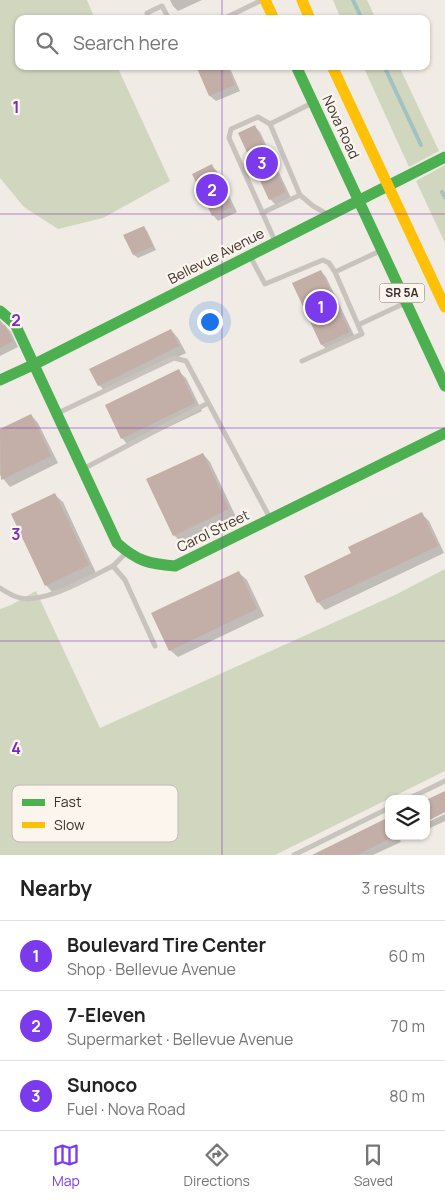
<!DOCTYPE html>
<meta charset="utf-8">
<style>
:root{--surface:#fff;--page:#f2f2f2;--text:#222;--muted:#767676;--line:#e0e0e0;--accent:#7c3aed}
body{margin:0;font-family:Manrope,sans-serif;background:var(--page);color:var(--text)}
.controls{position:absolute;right:15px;bottom:15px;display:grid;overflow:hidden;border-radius:10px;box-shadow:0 1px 4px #0004}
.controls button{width:45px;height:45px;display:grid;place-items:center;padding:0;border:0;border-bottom:1px solid var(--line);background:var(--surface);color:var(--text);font:25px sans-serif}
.you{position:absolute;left:209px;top:321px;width:18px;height:18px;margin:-12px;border:4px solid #fff;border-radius:50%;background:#1a73e8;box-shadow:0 0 0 8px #1a73e833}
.badge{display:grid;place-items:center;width:32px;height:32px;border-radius:50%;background:var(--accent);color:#fff;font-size:16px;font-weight:700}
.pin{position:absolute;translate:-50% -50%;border:2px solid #fff;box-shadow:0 1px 5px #0006}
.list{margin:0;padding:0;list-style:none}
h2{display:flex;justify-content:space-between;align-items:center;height:65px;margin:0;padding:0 20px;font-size:21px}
h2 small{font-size:16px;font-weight:400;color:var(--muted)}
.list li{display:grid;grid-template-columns:32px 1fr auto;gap:15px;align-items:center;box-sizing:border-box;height:70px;padding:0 20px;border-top:1px solid var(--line)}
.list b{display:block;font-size:19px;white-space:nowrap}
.list p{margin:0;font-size:16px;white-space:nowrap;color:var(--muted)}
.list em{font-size:16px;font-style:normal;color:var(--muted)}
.icon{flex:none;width:28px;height:28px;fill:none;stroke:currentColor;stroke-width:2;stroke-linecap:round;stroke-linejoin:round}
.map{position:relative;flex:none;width:445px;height:855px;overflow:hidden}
.search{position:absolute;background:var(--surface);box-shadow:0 1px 4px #0004;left:15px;right:15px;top:15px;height:55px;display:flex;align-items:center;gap:12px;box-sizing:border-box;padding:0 18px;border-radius:10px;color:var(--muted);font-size:19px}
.sheet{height:275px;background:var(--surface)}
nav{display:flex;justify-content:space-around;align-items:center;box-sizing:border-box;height:70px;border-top:1px solid var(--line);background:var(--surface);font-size:14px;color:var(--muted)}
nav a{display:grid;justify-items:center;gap:2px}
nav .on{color:var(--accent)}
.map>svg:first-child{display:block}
</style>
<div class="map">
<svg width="445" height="855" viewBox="0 0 445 855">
<rect width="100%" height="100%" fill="#f0ebe5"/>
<!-- green -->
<path fill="#d1d6bf" d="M 0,0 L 87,0 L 95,19 L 19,19 L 19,66 L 117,66 L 170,181 L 103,218 L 58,229 L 24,207 L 0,178 Z
M 333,0 L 367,0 L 376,19 L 341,19 Z
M 363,66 L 399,66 L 439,151 L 409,167 Z
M 445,165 L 445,243 L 416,181 Z
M 445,569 L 445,771 L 275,855 L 0,855 L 0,609 L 11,605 L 36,591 L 100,728 L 395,595 Z"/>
<!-- shadow -->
<path fill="#0003" d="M 170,0 L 202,0 L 178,11 L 173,6 Z
M 197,66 L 229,66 L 240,91 L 216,101 L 210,96 Z
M 255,127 L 260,132 L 291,198 L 276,205 L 270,199 Z
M 211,166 L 217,171 L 237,212 L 218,221 L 213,215 Z
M 144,227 L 147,231 L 156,250 L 138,258 L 134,255 L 125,236 Z
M 321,271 L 326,277 L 355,337 L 328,350 L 322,345 L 293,284 Z
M 0,320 L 11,332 L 18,347 L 0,356 Z
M 171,330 L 178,338 L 186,353 L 106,392 L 99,385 Z
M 178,371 L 186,378 L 202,411 L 129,446 L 122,438 Z
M 31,415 L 38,423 L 58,463 L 10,487 L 0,475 L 0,430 Z
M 203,454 L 210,462 L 236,517 L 181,542 L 174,535 Z
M 55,495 L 63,502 L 96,573 L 53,593 L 46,585 Z
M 422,514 L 429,521 L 444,553 L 325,610 L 318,602 L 353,554 Z
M 239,573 L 247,580 L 264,616 L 178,657 L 170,650 Z
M 445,814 L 445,821 L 426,830 L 426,823 Z
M 387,820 L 389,821 L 389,836 L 398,836 L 401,842 L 373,855 L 316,855 Z
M 403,836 L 413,836 L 406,840 Z"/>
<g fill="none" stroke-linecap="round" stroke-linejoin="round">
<!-- stream -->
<path stroke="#a1c2c1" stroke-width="4" d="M 353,0 L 362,19
M 384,66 L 421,145
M 442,192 L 445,197"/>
</g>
<!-- building -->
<path fill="#c3afa7" d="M 196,66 L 227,66 L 235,85 L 209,96 Z
M 255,125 L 286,192 L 269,200 L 238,133 Z
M 212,164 L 232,207 L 212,216 L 192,174 Z
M 144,226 L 153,246 L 133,255 L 123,235 Z
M 321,270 L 350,332 L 321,345 L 292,283 Z
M 0,322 L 2,326 L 5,325 L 13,341 L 0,348 Z
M 171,329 L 179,346 L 98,386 L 89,369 Z
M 179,369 L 195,403 L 121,439 L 105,405 Z
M 31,414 L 51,456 L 1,480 L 0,429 Z
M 203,453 L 229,509 L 173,536 L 146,479 Z
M 55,493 L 89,565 L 45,586 L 11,514 Z
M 422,512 L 438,546 L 317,603 L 304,576 L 351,553 L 348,547 Z
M 239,571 L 257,609 L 169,651 L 151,613 Z
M 445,791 L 445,812 L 426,822 L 426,800 Z
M 387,818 L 389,836 L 395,836 L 357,855 L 312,855 Z"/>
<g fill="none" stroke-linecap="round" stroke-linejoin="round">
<!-- lane -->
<path stroke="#c9c3be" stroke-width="5" d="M 149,19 L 147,13 L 162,6 L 169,19
M 223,19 L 262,0
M 300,195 L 313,206 L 327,214
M 262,213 L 300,195 L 270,124
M 275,241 L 229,138 L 231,129 L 258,117 L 270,124 L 310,104
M 250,256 L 265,284 L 323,260 L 329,263 L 335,272 L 362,334 L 302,361
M 335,272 L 380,251
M 358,325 L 405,303
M 58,413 L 174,358 L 186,361 L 270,518
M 85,468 L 208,403
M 126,553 L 113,566 L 125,580 L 155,646
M 0,588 C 5,591 11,595 17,597 C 42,606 90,577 113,566
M 408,799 L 445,781
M 294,855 L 389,808"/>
<!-- fast -->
<path stroke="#4caf50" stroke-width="11" d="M 296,66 L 445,386
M 0,311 L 15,324 L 117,543 C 137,561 149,564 175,566 L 445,433
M 0,380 L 35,364 L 445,157"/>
<!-- slow -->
<path stroke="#ffc107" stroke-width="11" d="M 265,0 L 274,19
M 302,0 L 310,19
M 332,66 L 445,307"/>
</g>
<!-- grid -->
<path fill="none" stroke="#7b2cbf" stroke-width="1" stroke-opacity="0.55" d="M 222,0 L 222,19M 222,66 L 222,855M 0,214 L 445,214M 0,428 L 445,428M 0,641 L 445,641"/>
<g text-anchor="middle" stroke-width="4.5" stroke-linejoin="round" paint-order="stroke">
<!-- shield labels -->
<rect fill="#fbf5ee" stroke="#756b66" stroke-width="1" x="379.5" y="283.5" width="45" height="19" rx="4"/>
<g font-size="12" font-weight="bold" fill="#3b302b">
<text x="402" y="297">SR 5A</text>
</g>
<!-- street labels -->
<g font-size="14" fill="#3b302b" stroke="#fbf5ee">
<text transform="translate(341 127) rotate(65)" y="5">Nova Road</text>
<text transform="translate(216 256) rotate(-27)" y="5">Bellevue Avenue</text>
<text transform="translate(213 531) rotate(-26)" y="5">Carol Street</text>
</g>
</g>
<!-- legend -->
<rect x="12" y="785" width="166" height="57" rx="8" fill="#fbf5ee" stroke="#c1bab4" stroke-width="1"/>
<rect x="22" y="799" width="23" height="7" fill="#4caf50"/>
<rect x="22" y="822" width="23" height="6" fill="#ffc107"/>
<g font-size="14" fill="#3b302b">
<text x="54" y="807">Fast</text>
<text x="54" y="830">Slow</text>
</g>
<g font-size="16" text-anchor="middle" font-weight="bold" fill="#7b2cbf" stroke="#fbf5ee" stroke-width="4.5" stroke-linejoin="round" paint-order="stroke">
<text x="16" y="113">1</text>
<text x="16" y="326">2</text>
<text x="16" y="540">3</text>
<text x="16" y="754">4</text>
</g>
</svg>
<div class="controls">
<button><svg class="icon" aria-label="layers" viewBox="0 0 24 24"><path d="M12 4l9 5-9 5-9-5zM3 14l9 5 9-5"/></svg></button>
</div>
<div class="you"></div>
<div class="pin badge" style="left:321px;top:307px">1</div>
<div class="pin badge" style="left:212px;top:190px">2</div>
<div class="pin badge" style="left:262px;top:163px">3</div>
<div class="search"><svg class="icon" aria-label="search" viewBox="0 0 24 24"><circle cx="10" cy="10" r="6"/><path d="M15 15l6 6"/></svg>Search here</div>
</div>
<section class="sheet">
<h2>Nearby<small>3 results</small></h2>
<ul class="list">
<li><span class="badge">1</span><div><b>Boulevard Tire Center</b><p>Shop · Bellevue Avenue</p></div><em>60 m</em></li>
<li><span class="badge">2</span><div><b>7-Eleven</b><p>Supermarket · Bellevue Avenue</p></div><em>70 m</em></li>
<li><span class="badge">3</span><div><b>Sunoco</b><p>Fuel · Nova Road</p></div><em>80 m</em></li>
</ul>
</section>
<nav>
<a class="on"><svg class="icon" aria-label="map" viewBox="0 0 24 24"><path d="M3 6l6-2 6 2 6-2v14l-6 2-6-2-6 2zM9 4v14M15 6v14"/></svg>Map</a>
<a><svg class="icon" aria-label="directions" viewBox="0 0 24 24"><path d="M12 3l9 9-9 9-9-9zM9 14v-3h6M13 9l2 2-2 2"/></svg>Directions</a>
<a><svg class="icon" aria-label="saved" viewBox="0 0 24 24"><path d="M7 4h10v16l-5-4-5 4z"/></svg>Saved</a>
</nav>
